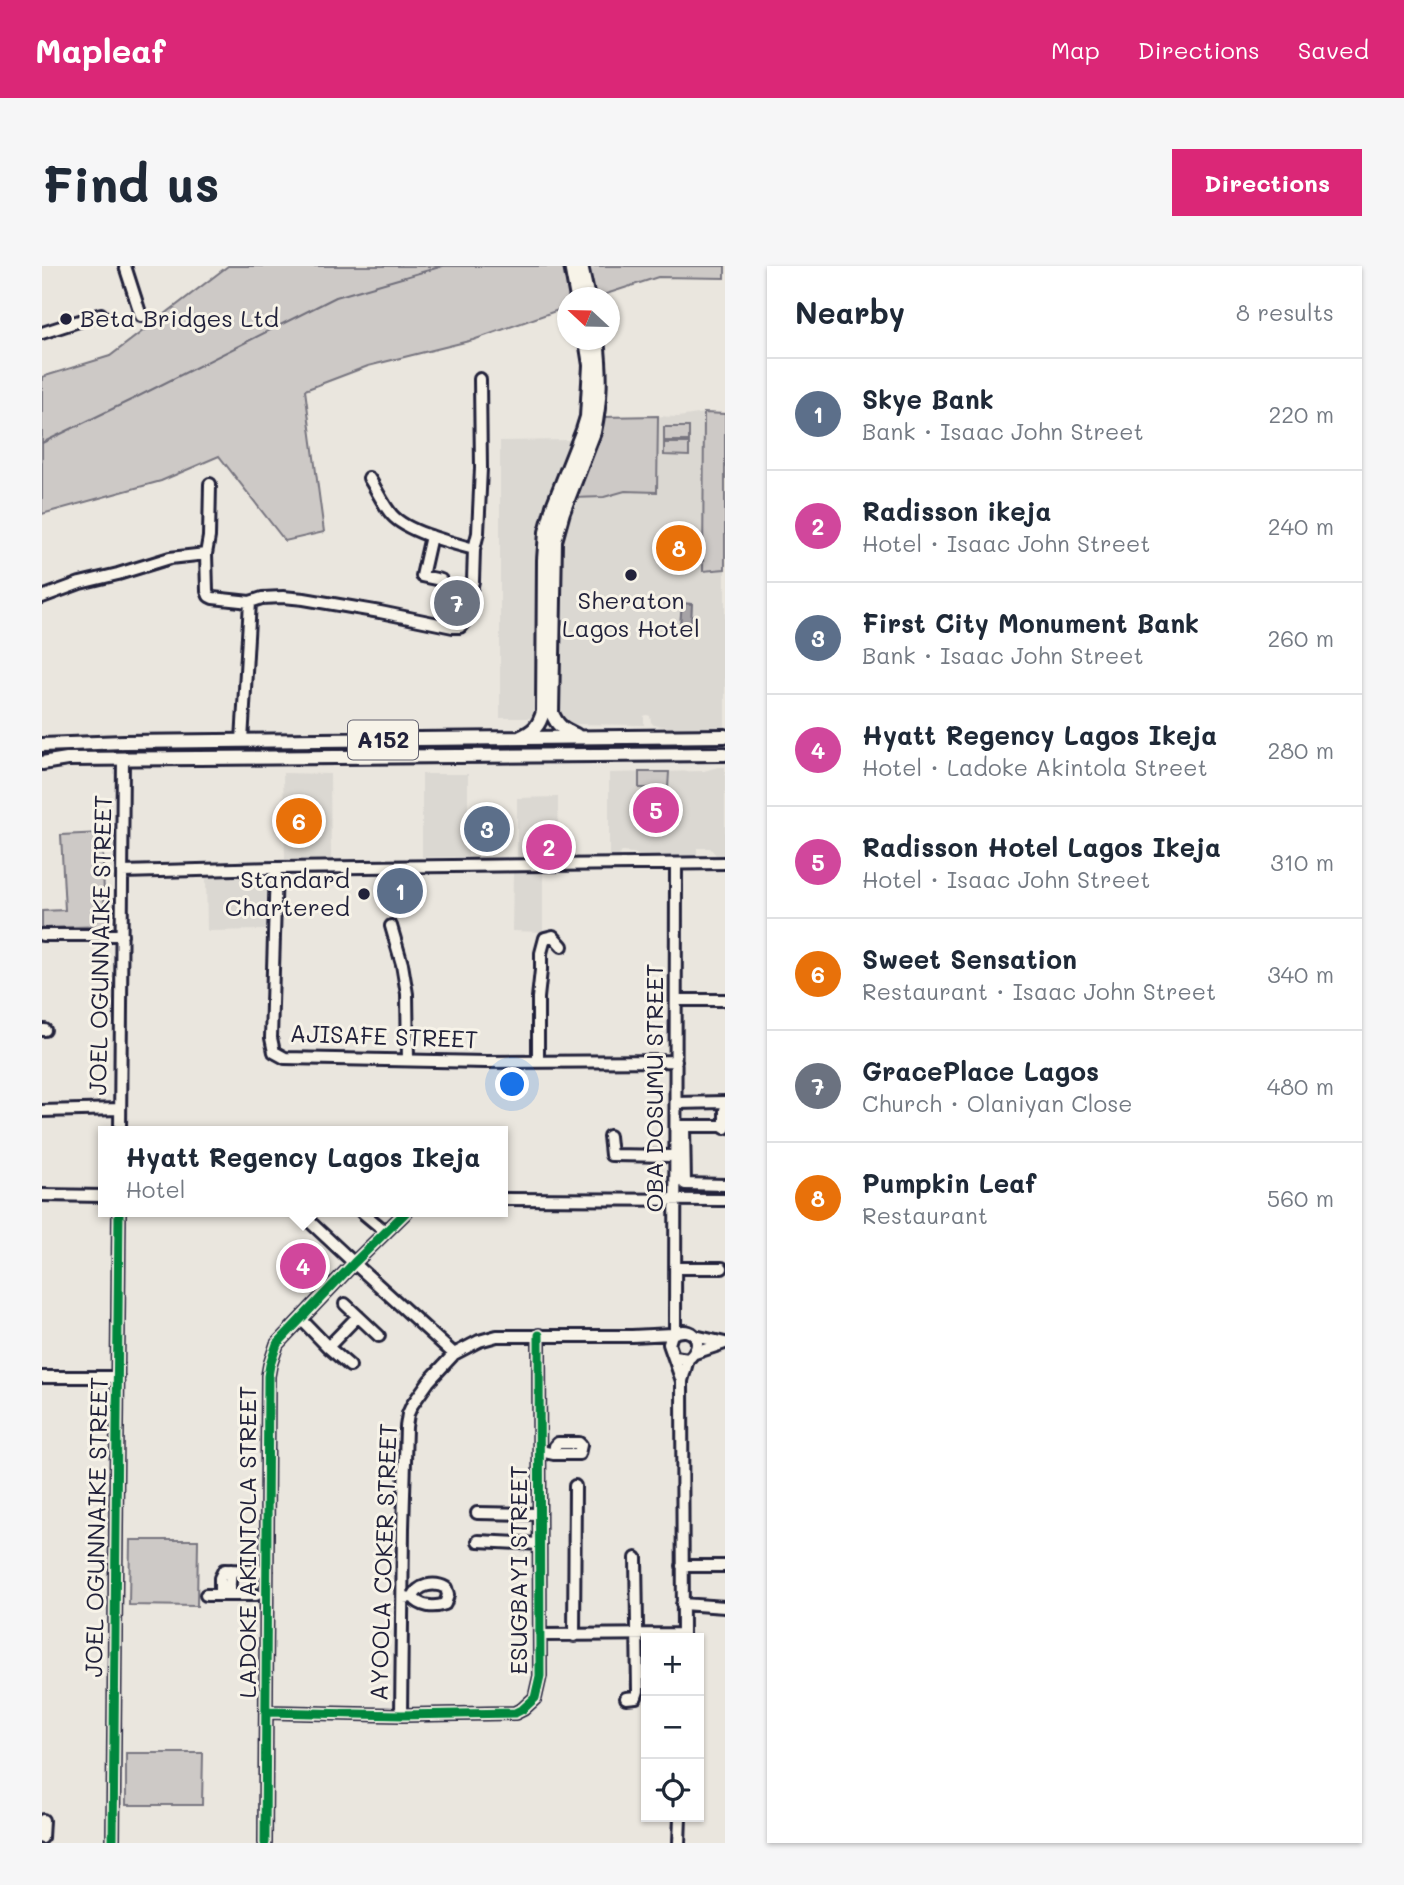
<!DOCTYPE html>
<meta charset="utf-8">
<style>
:root{--surface:#fff;--page:#f6f6f7;--text:#1f2937;--muted:#747a83;--line:#e0e1e3;--accent:#db2777}
body{margin:0;font-family:Mali,sans-serif;background:var(--page);color:var(--text)}
.controls{position:absolute;right:21px;bottom:21px;display:grid;overflow:hidden;border-radius:0px;box-shadow:0 2px 5px #0004}
.controls button{width:63px;height:63px;display:grid;place-items:center;padding:0;border:0;border-bottom:2px solid var(--line);background:var(--surface);color:var(--text);font:35px sans-serif}
.compass{position:absolute;left:515px;top:21px;width:63px;height:63px;border-radius:50%;background:var(--surface);box-shadow:0 2px 5px #0004;rotate:292deg}
.you{position:absolute;left:471px;top:819px;width:24px;height:24px;margin:-18px;border:5px solid #fff;border-radius:50%;background:#1a73e8;box-shadow:0 0 0 10px #1a73e833}
.badge{display:grid;place-items:center;width:46px;height:46px;border-radius:50%;background:var(--accent);color:#fff;font-size:23px;font-weight:700}
.pin{position:absolute;translate:-50% -50%;border:4px solid #fff;box-shadow:0 2px 7px #0006}
.popup{position:absolute;left:56px;top:860px;width:410px;height:91px;box-sizing:border-box;display:grid;place-content:center;border-radius:0px;background:var(--surface);filter:drop-shadow(0 2px 5px #0005);font-size:23px;white-space:nowrap;color:var(--muted)}
.popup b{font-size:26px;color:var(--text)}
.popup::after{content:'';position:absolute;left:50%;top:100%;margin-left:-14px;border:14px solid transparent;border-top-color:var(--surface)}
.list{margin:0;padding:0;list-style:none}
h2{display:flex;justify-content:space-between;align-items:center;height:91px;margin:0;padding:0 28px;font-size:30px}
h2 small{font-size:23px;font-weight:400;color:var(--muted)}
.list li{display:grid;grid-template-columns:46px 1fr auto;gap:21px;align-items:center;box-sizing:border-box;height:112px;padding:0 28px;border-top:2px solid var(--line)}
.list b{display:block;font-size:26px;white-space:nowrap}
.list p{margin:0;font-size:23px;white-space:nowrap;color:var(--muted)}
.list em{font-size:23px;font-style:normal;color:var(--muted)}
.icon{flex:none;width:38px;height:38px;fill:none;stroke:currentColor;stroke-width:2;stroke-linecap:round;stroke-linejoin:round}
.map{position:relative;flex:none;width:683px;height:1577px;overflow:hidden;border-radius:0px}
header{display:flex;align-items:center;gap:42px;box-sizing:border-box;height:98px;padding:0 35px;background:var(--accent);color:#fff}
header strong{font-size:33px}
nav{display:flex;gap:38px;margin-inline-start:auto;font-size:24px}
.intro{display:flex;align-items:center;justify-content:space-between;box-sizing:border-box;height:168px;padding:0 42px}
h1{margin:0;font-size:49px}
.button{padding:18px 32px;border-radius:0px;background:var(--accent);color:#fff;font-size:24px;font-weight:700}
main{display:flex;gap:42px;padding:0 42px}
aside{flex:1;background:var(--surface);border-radius:0px;box-shadow:0 2px 5px #0004}
.map>svg:first-child{display:block}
</style>
<header>
<strong>Mapleaf</strong>
<nav><a>Map</a><a>Directions</a><a>Saved</a></nav>
</header>
<div class="intro"><h1>Find us</h1><a class="button">Directions</a></div>
<main>
<div class="map">
<svg width="683" height="1577" viewBox="0 0 683 1577">
<rect width="100%" height="100%" fill="#eae6de"/>
<filter id="ink" filterUnits="userSpaceOnUse"><feTurbulence type="fractalNoise" baseFrequency=".0143" numOctaves="2"/><feDisplacementMap in="SourceGraphic" scale="14" xChannelSelector="R" yChannelSelector="G"/><feConvolveMatrix kernelMatrix="1 2 1 2 8 2 1 2 1" color-interpolation-filters="sRGB"/></filter>
<g filter="url(#ink)">
<!-- built -->
<path fill="#dbd8d2" d="M 662,147 L 661,304 L 683,303 L 683,463 L 654,465 L 612,459 L 609,456 L 608,450 L 605,449 L 602,450 L 602,459 L 524,458 L 516,448 L 518,288 L 520,271 L 531,231 L 557,169 L 611,150 L 636,151 Z
M 530,174 L 510,232 L 496,316 L 493,452 L 458,452 L 458,175 Z
M 676,501 L 683,501 L 683,589 L 674,589 L 668,582 L 655,582 L 655,590 L 597,590 L 592,587 L 580,586 L 575,591 L 567,591 L 567,507 L 662,505 Z
M 241,507 L 288,508 L 289,593 L 243,593 Z
M 380,508 L 426,508 L 426,591 L 380,591 Z
M 516,531 L 516,591 L 475,591 L 475,532 Z
M 471,606 L 501,606 L 501,666 L 470,665 Z
M 221,608 L 226,615 L 225,664 L 165,665 L 164,610 Z"/>
<!-- green -->
<path fill="#cdc9c6" stroke="#787680" stroke-width="2" d="M 186,0 L 683,0 L 683,12 L 616,11 L 555,31 L 526,32 L 525,41 L 431,74 L 326,100 L 263,124 L 282,266 L 243,275 L 177,190 L 119,215 L 0,248 L 0,111 L 68,90 Z
M 662,147 L 683,148 L 683,303 L 661,305 Z
M 616,150 L 615,226 L 583,225 L 562,231 L 531,232 L 549,192 L 561,151 Z
M 622,161 L 647,161 L 647,175 L 622,175 Z
M 622,177 L 647,177 L 647,190 L 622,189 Z
M 597,506 L 627,506 L 626,522 L 597,522 Z
M 60,567 L 63,660 L 0,662 L 0,645 L 23,644 L 19,569 Z
M 88,1274 L 156,1274 L 155,1340 L 87,1339 Z
M 84,1487 L 161,1487 L 160,1539 L 84,1539 Z"/>
<!-- water -->
<path fill="#a6a3a6" stroke="#716f7b" stroke-width="2" d="M 640,337 L 650,338 L 649,359 L 638,359 Z"/>
<g fill="none" stroke-linecap="round" stroke-linejoin="round">
<!-- stream -->
<path stroke="#716f7b" stroke-width="2" d="M 0,177 L 93,132 L 294,31 L 401,0"/>
<!-- minor casing -->
<g stroke="#22223b" stroke-width="16">
<path id="minor" d="M 83,0 L 99,50
M 0,67 L 59,48
M 327,212 C 335,224 341,239 350,249 C 365,266 410,277 432,283
M 168,218 L 167,271 L 164,288 L 165,325 L 167,330 L 171,332 L 208,336 L 220,332 L 241,331 L 262,333 L 338,346 L 411,361 L 418,361 L 422,356 L 431,315 L 432,283 L 436,267 L 439,202 L 438,113
M 389,270 L 380,310 L 399,314
M 0,331 L 38,317 L 76,308 L 128,292 L 164,288
M 200,475 L 208,336
M 234,602 L 229,772 L 232,786 L 243,792 L 444,796 L 634,795
M 80,606 L 234,602 L 683,597
M 349,660 L 360,698 L 365,728 L 366,794
M 0,669 L 80,669
M 634,734 L 683,734
M 0,764 L 3,764
M 496,795 L 496,732 L 499,704 L 499,687 L 503,672 L 511,670 L 520,680
M 634,837 L 683,836
M 0,845 L 78,843
M 638,860 L 680,860 L 683,862
M 642,860 L 643,918 L 683,919
M 683,861 L 683,844
M 78,865 L 81,493
M 567,870 L 569,889 L 632,890
M 0,929 L 61,930
M 460,933 L 683,934
M 320,946 L 344,966
M 267,955 L 312,997 L 412,1088
M 634,1002 L 680,1002
M 303,1038 L 337,1070
M 259,1053 L 286,1081 L 308,1100
M 633,1067 L 634,598
M 653,1070 L 683,1077
M 286,1081 L 316,1050
M 653,1087 L 683,1077
M 633,1091 L 646,1093 C 665,1078 651,1057 630,1068 L 627,1078 L 640,1115
M 0,1111 L 76,1111
M 503,1186 L 512,1188 L 537,1188 L 539,1179 L 537,1177 L 516,1177 L 513,1180 L 512,1188
M 435,1247 L 497,1248
M 436,1275 L 498,1278
M 640,1300 L 683,1300
M 164,1329 L 214,1329
M 178,1329 L 178,1312 L 182,1304 L 225,1305
M 187,1329 L 189,1304
M 361,1332 L 371,1331 C 378,1341 392,1342 403,1338 L 406,1329 L 404,1322 C 392,1315 376,1319 371,1331
M 640,1338 L 683,1341
M 499,1369 L 641,1368
M 532,1370 L 533,1220
M 641,1372 L 640,1115 L 646,1093
M 584,1432 L 594,1431 L 596,1425 L 594,1292
M 224,1446 L 359,1449 L 473,1447 L 481,1443 L 493,1432 L 498,1410 L 497,1069
M 359,1449 L 361,1262 L 364,1161 L 366,1148 L 370,1139 L 387,1115 L 412,1088 L 437,1075 L 455,1070 L 590,1070 L 630,1068
M 0,1572 L 1,1554
M 71,1577 L 77,946
M 223,1577 L 226,1110 L 228,1099 L 235,1078 L 312,997 L 364,946
M 637,1577 L 638,1551"/>
</g>
<!-- major casing -->
<g stroke="#22223b" stroke-width="18">
<path id="major" d="M 529,0 L 535,32
M 539,0 L 546,32
M 534,469 C 522,464 515,460 510,447 L 513,275 L 521,246 L 552,166 C 559,133 559,107 555,74
M 479,471 C 492,465 497,460 501,446 L 502,294 L 504,266 L 511,240 L 541,164 L 545,151 L 548,99 L 544,74
M 0,479 L 82,476 L 683,470
M 0,497 L 25,493 L 683,488"/>
</g>
<!-- minor -->
<use href="#minor" stroke="#f7f3e8" stroke-width="10"/>
<!-- major -->
<use href="#major" stroke="#f7f3e8" stroke-width="12"/>
<!-- cycleway casing -->
<g stroke="#f7f3e8" stroke-width="13">
<path id="cycleway" d="M 224,1446 L 359,1449 L 473,1447 L 481,1443 L 493,1432 L 498,1410 L 497,1069
M 71,1577 L 77,946
M 223,1577 L 226,1110 L 228,1099 L 235,1078 L 312,997 L 364,946"/>
</g>
<!-- cycleway -->
<use href="#cycleway" stroke="#00873e" stroke-width="9"/>
</g>
</g>
<!-- markers -->
<g fill="#22223b" stroke="#f7f3e8" stroke-width="2.5">
<circle cx="24" cy="53" r="7"/>
<circle cx="589" cy="309" r="7"/>
<circle cx="322" cy="628" r="7"/>
</g>
<g text-anchor="middle" stroke-width="6" stroke-linejoin="round" paint-order="stroke">
<!-- shield labels -->
<rect fill="#f7f3e8" stroke="#62616f" stroke-width="2" x="306" y="454.5" width="70" height="39" rx="5"/>
<g font-size="23" font-weight="bold" fill="#22223b">
<text x="341" y="482">A152</text>
</g>
<!-- poi labels -->
<g font-size="24" fill="#22223b" stroke="#f7f3e8" text-anchor="start">
<text x="38" y="61">Beta Bridges Ltd</text>
<text x="589" y="343" text-anchor="middle">Sheraton<tspan x="589" dy="28">Lagos Hotel</tspan></text>
<text x="308" y="622" text-anchor="end">Standard<tspan x="308" dy="28">Chartered</tspan></text>
</g>
<!-- street labels -->
<g font-size="24" fill="#22223b" stroke="#f7f3e8">
<text transform="translate(59 679) rotate(-89)" y="8">JOEL OGUNNAIKE STREET</text>
<text transform="translate(342 771) rotate(2)" y="8">AJISAFE STREET</text>
<text transform="translate(613 822) rotate(-90)" y="8">OBA DOSUMU STREET</text>
<text transform="translate(55 1261) rotate(-89)" y="8">JOEL OGUNNAIKE STREET</text>
<text transform="translate(206 1276) rotate(-90)" y="8">LADOKE AKINTOLA STREET</text>
<text transform="translate(342 1296) rotate(-88)" y="8">AYOOLA COKER STREET</text>
<text transform="translate(477 1304) rotate(-90)" y="8">ESUGBAYI STREET</text>
</g>
</g>
</svg>
<div class="controls">
<button>+</button>
<button>−</button>
<button><svg class="icon" aria-label="locate" viewBox="0 0 24 24"><circle cx="12" cy="12" r="6"/><path d="M12 2v4M12 18v4M2 12h4M18 12h4"/></svg></button>
</div>
<svg class="compass" viewBox="-18 -18 36 36"><path d="M0-13l5 13h-10z" fill="#e53935"/><path d="M0 13l5-13h-10z" fill="#747a83"/></svg>
<div class="you"></div>
<div class="pin badge" style="left:358px;top:625px;background:#5c6f8a">1</div>
<div class="pin badge" style="left:507px;top:581px;background:#d1479c">2</div>
<div class="pin badge" style="left:445px;top:563px;background:#5c6f8a">3</div>
<div class="pin badge" style="left:261px;top:1000px;background:#d1479c">4</div>
<div class="popup"><b>Hyatt Regency Lagos Ikeja</b>Hotel</div>
<div class="pin badge" style="left:614px;top:544px;background:#d1479c">5</div>
<div class="pin badge" style="left:257px;top:555px;background:#e8710a">6</div>
<div class="pin badge" style="left:415px;top:337px;background:#6b7280">7</div>
<div class="pin badge" style="left:637px;top:282px;background:#e8710a">8</div>
</div>
<aside>
<h2>Nearby<small>8 results</small></h2>
<ul class="list">
<li><span class="badge" style="background:#5c6f8a">1</span><div><b>Skye Bank</b><p>Bank · Isaac John Street</p></div><em>220 m</em></li>
<li><span class="badge" style="background:#d1479c">2</span><div><b>Radisson ikeja</b><p>Hotel · Isaac John Street</p></div><em>240 m</em></li>
<li><span class="badge" style="background:#5c6f8a">3</span><div><b>First City Monument Bank</b><p>Bank · Isaac John Street</p></div><em>260 m</em></li>
<li><span class="badge" style="background:#d1479c">4</span><div><b>Hyatt Regency Lagos Ikeja</b><p>Hotel · Ladoke Akintola Street</p></div><em>280 m</em></li>
<li><span class="badge" style="background:#d1479c">5</span><div><b>Radisson Hotel Lagos Ikeja</b><p>Hotel · Isaac John Street</p></div><em>310 m</em></li>
<li><span class="badge" style="background:#e8710a">6</span><div><b>Sweet Sensation</b><p>Restaurant · Isaac John Street</p></div><em>340 m</em></li>
<li><span class="badge" style="background:#6b7280">7</span><div><b>GracePlace Lagos</b><p>Church · Olaniyan Close</p></div><em>480 m</em></li>
<li><span class="badge" style="background:#e8710a">8</span><div><b>Pumpkin Leaf</b><p>Restaurant</p></div><em>560 m</em></li>
</ul>
</aside>
</main>
